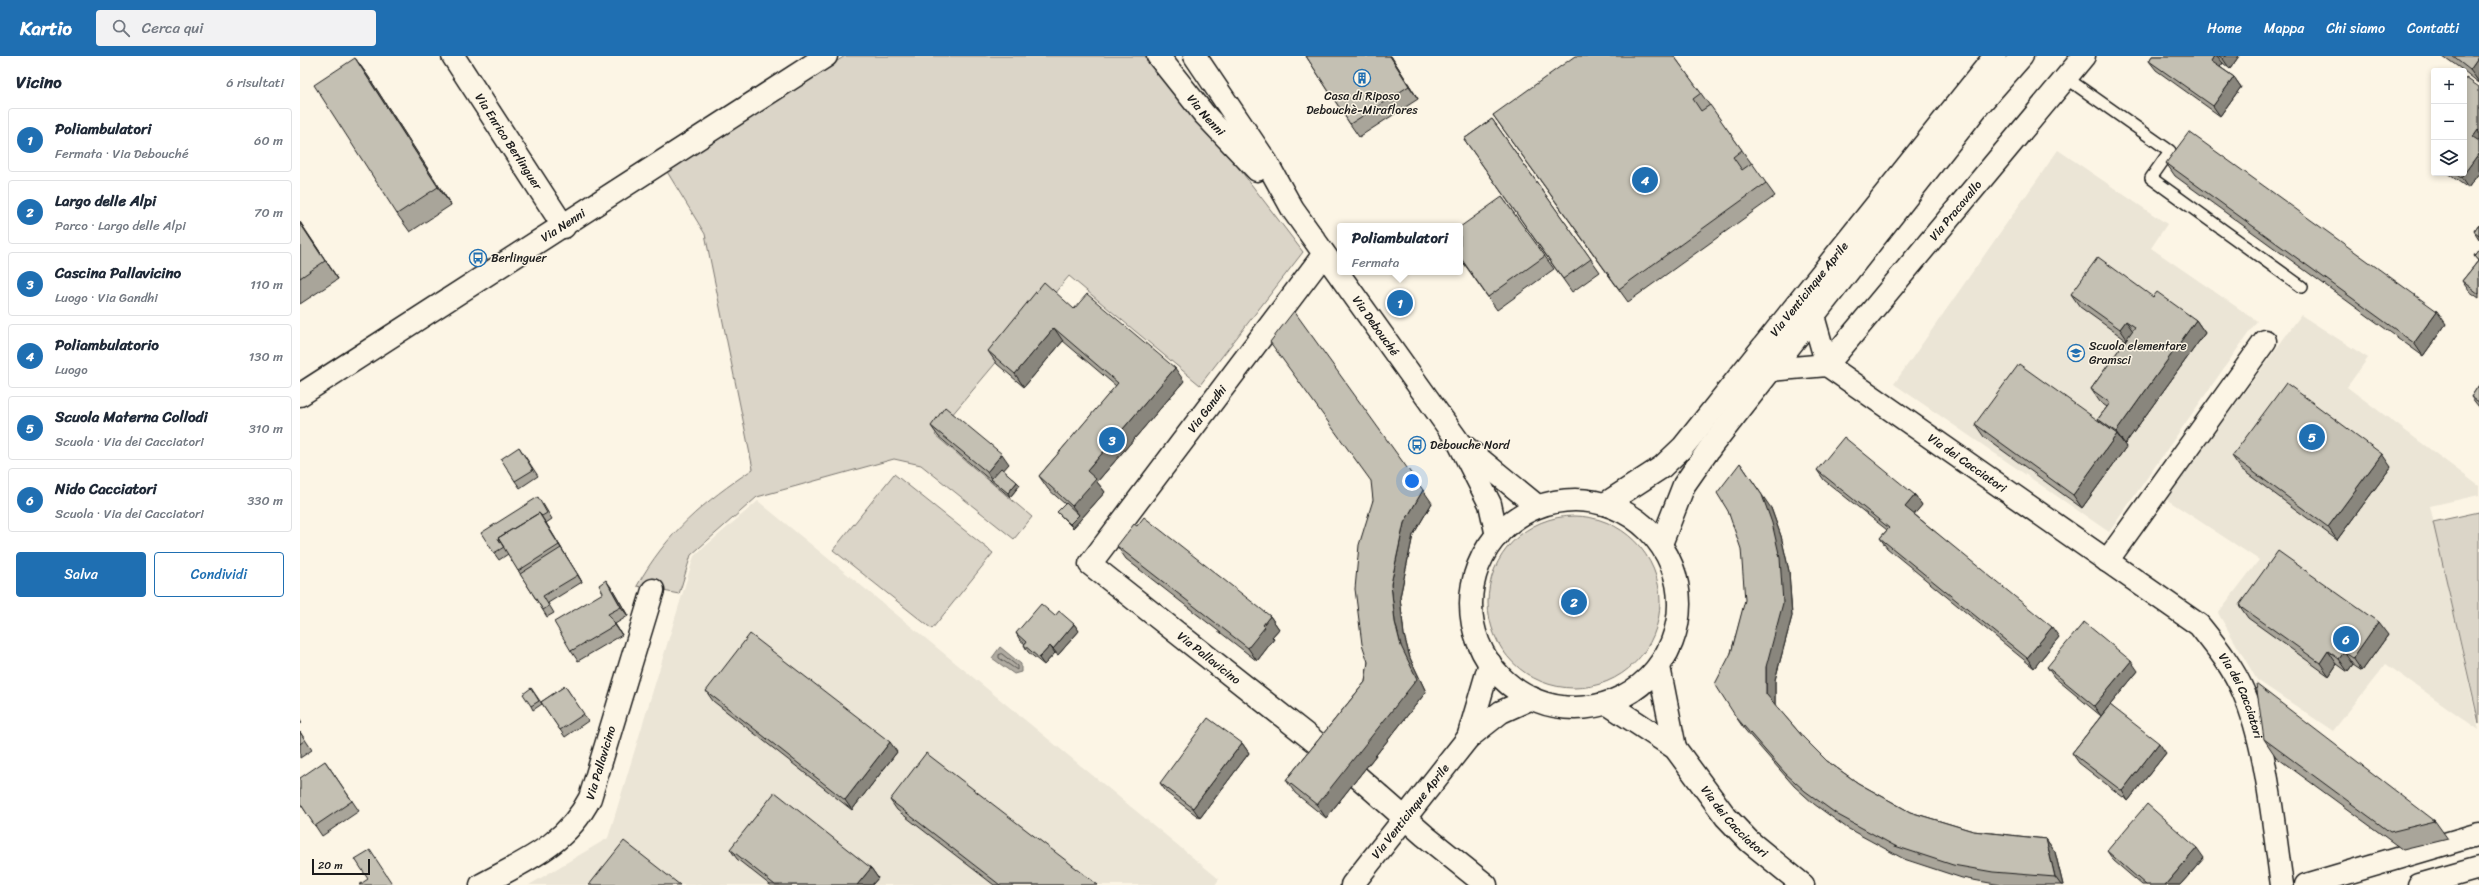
<!DOCTYPE html>
<html lang="it">
<meta charset="utf-8">
<style>
:root{--surface:#fff;--page:#f2f2f3;--text:#1f2937;--muted:#747a83;--line:#e0e1e3;--accent:#1f6fb2}
body{margin:0;font-family:Sriracha,sans-serif;background:var(--page);color:var(--text)}
.controls{position:absolute;right:12px;top:12px;display:grid;overflow:hidden;border-radius:4px;box-shadow:0 2px 6px #0003}
.controls button{width:36px;height:36px;display:grid;place-items:center;padding:0;border:0;border-bottom:1px solid var(--line);background:var(--surface);color:var(--text);font:20px sans-serif}
.scale{position:absolute;left:12px;bottom:10px;width:58px;box-sizing:border-box;padding-left:4px;border:2px solid #1c1c1c;border-top:0;font-size:11px;line-height:14px;white-space:nowrap;color:#1c1c1c;-webkit-text-stroke:3px #fcf5e5;paint-order:stroke}
.you{position:absolute;left:1112px;top:425px;width:14px;height:14px;margin:-10px;border:3px solid #fff;border-radius:50%;background:#1a73e8;box-shadow:0 0 0 6px #1a73e833}
.badge{display:grid;place-items:center;width:26px;height:26px;border-radius:50%;background:var(--accent);color:#fff;font-size:13px;font-weight:700}
.pin{position:absolute;translate:-50% -50%;border:2px solid #fff;box-shadow:0 1px 4px #0006}
.popup{position:absolute;left:1037px;top:167px;width:126px;height:52px;box-sizing:border-box;display:grid;place-content:center;border-radius:4px;background:var(--surface);filter:drop-shadow(0 1px 3px #0005);font-size:13px;white-space:nowrap;color:var(--muted)}
.popup b{font-size:15px;color:var(--text)}
.popup::after{content:'';position:absolute;left:50%;top:100%;margin-left:-8px;border:8px solid transparent;border-top-color:var(--surface)}
.list{margin:0;padding:0;list-style:none}
h2{display:flex;justify-content:space-between;align-items:center;height:52px;margin:0;padding:0 16px;font-size:17px}
h2 small{font-size:13px;font-weight:400;color:var(--muted)}
.list li{display:grid;grid-template-columns:26px 1fr auto;gap:12px;align-items:center;box-sizing:border-box;height:64px;margin:0 8px 8px;padding:0 8px;border:1px solid var(--line);border-radius:4px}
.list b{display:block;font-size:15px;white-space:nowrap}
.list p{margin:0;font-size:13px;white-space:nowrap;color:var(--muted)}
.list em{font-size:13px;font-style:normal;color:var(--muted)}
.actions{display:flex;gap:8px;padding:12px 16px}
.actions a{flex:1;padding:9px 0;border:1px solid var(--accent);border-radius:4px;text-align:center;font-size:14px;color:var(--accent)}
.actions .main{background:var(--accent);color:#fff}
.icon{flex:none;width:22px;height:22px;fill:none;stroke:currentColor;stroke-width:2;stroke-linecap:round;stroke-linejoin:round}
.map{position:relative;flex:none;width:2179px;height:829px;overflow:hidden}
header{display:flex;align-items:center;gap:24px;box-sizing:border-box;height:56px;padding:0 20px;background:var(--accent);color:#fff}
header strong{font-size:19px}
nav{display:flex;gap:22px;margin-inline-start:auto;font-size:14px}
.search{width:280px;height:36px;background:var(--page);display:flex;align-items:center;gap:10px;box-sizing:border-box;padding:0 14px;border-radius:4px;color:var(--muted);font-size:15px}
main{display:flex}
aside{flex:1;background:var(--surface)}
.map>svg:first-child{display:block}
</style>
<header>
<strong>Kartio</strong>
<div class="search"><svg class="icon" aria-label="search" viewBox="0 0 24 24"><circle cx="10" cy="10" r="6"/><path d="M15 15l6 6"/></svg>Cerca qui</div>
<nav><a>Home</a><a>Mappa</a><a>Chi siamo</a><a>Contatti</a></nav>
</header>
<main>
<aside>
<h2>Vicino<small>6 risultati</small></h2>
<ul class="list">
<li><span class="badge">1</span><div><b>Poliambulatori</b><p>Fermata · Via Debouché</p></div><em>60 m</em></li>
<li><span class="badge">2</span><div><b>Largo delle Alpi</b><p>Parco · Largo delle Alpi</p></div><em>70 m</em></li>
<li><span class="badge">3</span><div><b>Cascina Pallavicino</b><p>Luogo · Via Gandhi</p></div><em>110 m</em></li>
<li><span class="badge">4</span><div><b>Poliambulatorio</b><p>Luogo</p></div><em>130 m</em></li>
<li><span class="badge">5</span><div><b>Scuola Materna Collodi</b><p>Scuola · Via dei Cacciatori</p></div><em>310 m</em></li>
<li><span class="badge">6</span><div><b>Nido Cacciatori</b><p>Scuola · Via dei Cacciatori</p></div><em>330 m</em></li>
</ul>
<div class="actions"><a class="main">Salva</a><a>Condividi</a></div>
</aside>
<div class="map">
<svg width="2179" height="829" viewBox="0 0 2179 829">
<rect width="100%" height="100%" fill="#fcf5e5"/>
<filter id="ink" filterUnits="userSpaceOnUse"><feTurbulence type="fractalNoise" baseFrequency=".025" numOctaves="2"/><feDisplacementMap in="SourceGraphic" scale="8" xChannelSelector="R" yChannelSelector="G"/><feConvolveMatrix kernelMatrix="1 2 1 2 8 2 1 2 1" color-interpolation-filters="sRGB"/></filter>
<g filter="url(#ink)">
<!-- built -->
<path fill="#ebe5d6" d="M 1758,94 L 1867,168 L 1851,192 L 1957,265 L 1809,476 L 1594,328 Z
M 2001,259 L 2068,302 L 2047,331 L 2179,430 L 2179,439 L 2130,450 L 2179,674 L 2086,608 L 2033,675 L 1957,624 L 1918,557 L 1959,504 L 1866,443 Z
M 458,445 L 919,823 L 915,829 L 229,829 L 308,782 L 394,500 Z"/>
<!-- green -->
<path fill="#dbd5c8" stroke="#7c7872" d="M 545,0 L 853,0 L 1003,196 L 900,329 L 769,220 L 635,379 L 732,461 L 714,483 L 621,409 L 594,403 L 457,441 L 391,499 L 379,538 L 337,530 C 366,477 404,446 453,413 L 405,178 L 366,114 Z
M 594,418 L 693,497 L 632,573 L 533,494 Z
M 2179,456 L 2179,667 L 2133,466 Z
M1188 546a86 86 0 1 1 172 0a86 86 0 1 1-172 0Z"/>
<!-- water -->
<path fill="#b0aba1" stroke="#75726c" d="M 700,591 L 721,608 L 721,616 L 714,618 L 692,602 Z"/>
<g fill="none" stroke-linecap="round" stroke-linejoin="round">
<!-- shore -->
<path stroke="#575551" stroke-width="1" d="M 702,598 L 717,610 L 717,614 L 699,602 L 699,599 Z"/>
<!-- lane casing -->
<g stroke="#1c1c1c" stroke-width="14">
<path id="lane" d="M 1765,21 L 1870,95 L 1851,122 L 2002,231"/>
</g>
<!-- street casing -->
<g stroke="#1c1c1c" stroke-width="25">
<g id="street">
<path id="s1" d="M 153,0 L 264,171"/>
<path id="s2" d="M 858,0 L 904,58 L 957,114"/>
<path id="s3" d="M 1024,198 L 790,508 L 1028,696"/>
<path d="M 1513,260 L 1527,309"/>
<path id="s4" d="M 1527,309 L 1899,569 C 1915,589 1933,611 1943,635 C 1967,689 1973,769 1982,829"/>
<path id="s5" d="M 1527,309 L 1784,0"/>
<path d="M 1470,314 L 1527,309"/>
<path id="s6" d="M 0,339 L 526,0"/>
<path d="M 1807,505 L 1965,285"/>
<path d="M 1058,721 L 1125,780 L 1186,829"/>
<path id="s7" d="M 181,829 C 225,805 266,789 290,742 L 353,534"/>
<path d="M 2006,829 L 2179,778"/>
</g>
</g>
<!-- secondary casing -->
<g stroke="#1c1c1c" stroke-width="25">
<g id="secondary">
<path id="s8" d="M 895,0 L 967,107 L 993,154 L 1158,385 L 1190,448 L 1197,480"/>
<path d="M 1165,391 L 1237,450"/>
<circle cx="1275" cy="548" r="104"/>
<path id="s9" d="M 1305,448 L 1362,411 L 1383,391 L 1695,0"/>
<path d="M 1361,488 L 1384,429 L 1412,389 L 1679,49 L 1722,0"/>
<path d="M 1359,611 L 1375,692"/>
<path id="s10" d="M 1308,648 L 1375,692 L 1426,761 L 1449,785 L 1503,829"/>
<path d="M 1168,682 L 1190,607"/>
<path id="s11" d="M 1052,829 L 1168,682 L 1201,656 L 1232,642"/>
<path d="M 2119,829 L 2179,812"/>
</g>
</g>
<!-- lane -->
<use href="#lane" stroke="#fcf5e5" stroke-width="11"/>
<!-- street -->
<use href="#street" stroke="#fcf5e5" stroke-width="22"/>
<!-- secondary -->
<use href="#secondary" stroke="#fcf5e5" stroke-width="22"/>
</g>
<!-- wall -->
<path fill="#a9a59a" stroke="#1c1c1c" d="M 1006,0 L 1091,0 L 1118,43 L 1059,81 L 1050,68 Z
M 1374,0 L 1475,140 L 1328,246 L 1193,59 Z
M 1852,0 L 1939,0 L 1930,13 L 1923,7 L 1920,11 L 1934,21 L 1941,31 L 1920,60 L 1856,14 L 1849,5 Z
M 2143,0 L 2179,0 L 2179,27 L 2164,15 Z
M 55,2 L 68,20 L 151,149 L 110,176 L 97,158 Z
M 2179,31 L 2179,117 L 2168,132 L 2147,117 L 2164,117 Z
M 1192,63 L 1300,216 L 1272,236 L 1164,83 Z
M 1866,107 L 2146,268 L 2123,300 L 1875,120 Z
M 1202,141 L 1254,213 L 1197,254 L 1160,202 Z
M 0,166 L 38,223 L 0,248 Z
M 2179,168 L 2179,183 L 2174,175 Z
M 2179,193 L 2179,242 L 2169,235 L 2162,225 L 2178,205 L 2174,200 Z
M 1771,238 L 1853,241 L 1896,264 L 1905,277 L 1825,388 L 1823,387 L 1826,391 L 1782,452 L 1684,381 L 1675,368 L 1801,367 L 1798,363 L 1807,351 L 1800,346 L 1791,333 L 1826,284 L 1780,251 Z
M 774,253 L 884,325 L 797,426 L 805,436 L 773,472 L 757,456 L 765,448 L 748,433 L 739,420 L 816,330 L 763,285 L 724,331 L 697,308 L 688,295 Z
M 2179,329 L 2179,351 L 2171,341 Z
M 631,370 L 709,408 L 703,414 L 720,429 L 710,441 L 638,380 Z
M 219,391 L 238,420 L 220,432 L 215,425 Z
M 1932,400 L 2091,411 L 2037,484 L 1941,413 Z
M 1517,414 L 1615,439 L 1622,449 L 1614,458 L 1759,581 L 1734,612 L 1587,492 L 1580,482 L 1587,474 L 1524,424 Z
M 1073,444 L 1132,447 L 1113,479 L 1100,541 L 1104,579 L 1110,602 L 1126,636 L 1026,762 L 995,737 L 986,724 L 1065,626 L 1068,606 Z
M 243,448 L 252,463 L 246,467 L 282,526 L 248,547 L 254,557 L 247,561 L 208,498 L 199,504 L 194,497 Z
M 1471,452 L 1481,480 L 1489,515 L 1492,560 L 1475,624 L 1475,649 L 1503,681 L 1527,705 L 1558,727 L 1610,756 L 1673,775 L 1746,783 L 1755,796 L 1763,829 L 1701,829 L 1662,822 L 1604,803 L 1547,772 L 1514,748 L 1494,730 L 1445,674 L 1436,661 L 1431,597 Z
M 817,490 L 970,560 L 979,573 L 972,581 L 974,583 L 957,605 L 826,503 Z
M 313,534 L 328,560 L 315,568 L 322,579 L 278,605 L 271,595 Z
M 1939,549 L 2088,579 L 2062,615 L 2053,609 L 2048,616 L 2037,608 L 2029,620 L 1948,562 Z
M 755,560 L 774,568 L 779,575 L 758,599 L 755,597 L 744,609 L 728,596 L 724,589 L 725,588 L 720,584 L 716,577 Z
M 1747,611 L 1838,615 L 1810,649 L 1866,697 L 1828,745 L 1779,707 L 1772,697 L 1801,660 L 1754,621 Z
M 265,630 L 288,665 L 265,681 L 241,646 Z
M 231,632 L 242,648 L 233,654 L 231,650 Z
M 406,635 L 597,696 L 552,754 L 413,645 Z
M 0,663 L 2,667 L 0,668 Z
M 0,676 L 12,694 L 0,702 Z
M 1964,683 L 2135,765 L 2148,783 L 2103,794 L 1976,701 Z
M 942,687 L 949,697 L 900,762 L 867,737 L 860,727 Z
M 25,705 L 59,755 L 22,780 L 0,747 Z
M 590,744 L 798,829 L 694,829 L 597,754 Z
M 430,793 L 571,812 L 578,822 L 572,829 L 470,829 L 437,803 Z
M 1807,795 L 1904,802 L 1880,829 L 1842,829 L 1814,805 Z"/>
<!-- shaded-wall -->
<path fill="#89867d" stroke="#1c1c1c" d="M 1090,0 L 1091,0 L 1118,43 L 1109,30 Z
M 1914,0 L 1917,0 L 1923,7 L 1918,14 L 1911,5 Z
M 1925,0 L 1939,0 L 1930,13 L 1923,3 Z
M 2179,1 L 2179,26 L 2170,14 Z
M 55,2 L 68,20 L 151,149 L 138,131 Z
M 1934,21 L 1941,31 L 1920,60 L 1913,50 Z
M 2178,74 L 2179,76 L 2179,89 L 2173,81 Z
M 2179,97 L 2179,117 L 2168,132 L 2161,122 Z
M 0,166 L 38,223 L 0,167 Z
M 2137,255 L 2146,268 L 2123,300 L 2114,287 Z
M 1896,264 L 1905,277 L 1825,388 L 1816,376 Z
M 1826,265 L 1835,278 L 1829,286 L 1820,273 Z
M 754,272 L 763,285 L 724,331 L 715,318 Z
M 875,312 L 884,325 L 797,426 L 805,436 L 773,472 L 770,468 L 779,459 L 772,450 L 787,415 Z
M 1817,378 L 1826,391 L 1782,452 L 1773,439 Z
M 702,398 L 709,408 L 694,425 L 691,423 L 687,416 Z
M 2082,398 L 2091,411 L 2037,484 L 2028,471 Z
M 1440,407 L 1471,452 L 1481,480 L 1489,515 L 1492,560 L 1475,624 L 1475,651 L 1466,638 L 1466,611 Z
M 717,426 L 720,429 L 710,441 L 708,437 Z
M 1123,434 L 1132,447 L 1113,479 L 1100,541 L 1104,579 L 1110,602 L 1126,636 L 1026,762 L 1017,749 L 1101,590 L 1095,566 L 1091,528 L 1104,467 Z
M 1615,439 L 1622,449 L 1612,461 L 1605,451 Z
M 239,457 L 246,467 L 282,526 L 278,519 Z
M 306,524 L 313,534 L 328,560 L 321,551 Z
M 308,558 L 315,568 L 322,579 L 315,569 Z
M 970,560 L 979,573 L 972,581 L 974,583 L 957,605 L 948,592 L 963,569 Z
M 2078,566 L 2088,579 L 2062,615 L 2053,602 Z
M 774,568 L 779,575 L 758,599 L 753,593 Z
M 1752,571 L 1759,581 L 1734,612 L 1727,602 Z
M 750,590 L 755,597 L 744,609 L 739,602 Z
M 2028,595 L 2037,608 L 2029,620 L 2020,607 Z
M 2044,596 L 2053,609 L 2048,616 L 2039,603 Z
M 1831,605 L 1838,615 L 1801,660 L 1794,650 Z
M 590,686 L 597,696 L 552,754 L 545,744 Z
M 942,687 L 949,697 L 900,762 L 893,752 Z
M 1859,687 L 1866,697 L 1828,745 L 1822,735 Z
M 1746,783 L 1755,796 L 1763,829 L 1761,829 L 1755,821 Z
M 1897,792 L 1904,802 L 1880,829 L 1865,829 Z
M 571,812 L 578,822 L 572,829 L 557,829 Z"/>
<!-- building -->
<path fill="#c4c0b3" stroke="#1c1c1c" d="M 1006,0 L 1090,0 L 1109,30 L 1050,68 Z
M 1275,0 L 1374,0 L 1401,37 L 1393,43 L 1401,55 L 1410,49 L 1442,94 L 1433,101 L 1442,114 L 1452,107 L 1466,127 L 1319,233 L 1193,59 Z
M 1852,0 L 1914,0 L 1911,5 L 1934,21 L 1913,50 L 1849,5 Z
M 1919,0 L 1925,0 L 1923,3 Z
M 2152,0 L 2179,0 L 2179,1 L 2170,14 Z
M 55,2 L 138,131 L 97,158 L 14,29 Z
M 2166,22 L 2179,31 L 2179,75 L 2178,74 L 2173,81 L 2179,85 L 2179,97 L 2161,122 L 2154,117 L 2164,117 L 2164,25 Z
M 1192,63 L 1291,203 L 1263,223 L 1164,83 Z
M 1889,76 L 2137,255 L 2114,287 L 1866,107 Z
M 1202,141 L 1245,200 L 1188,241 L 1160,201 L 1160,171 Z
M 0,167 L 25,205 L 0,222 Z
M 2179,168 L 2179,179 L 2174,175 Z
M 2179,193 L 2179,238 L 2162,225 L 2179,204 L 2174,200 Z
M 1798,201 L 1853,241 L 1857,236 L 1896,264 L 1816,376 L 1798,363 L 1810,347 L 1791,333 L 1835,271 L 1826,265 L 1820,273 L 1771,238 Z
M 744,226 L 774,253 L 787,238 L 875,312 L 787,415 L 796,423 L 772,450 L 739,420 L 818,327 L 754,272 L 715,318 L 688,295 Z
M 994,255 L 1123,434 L 1104,467 L 1091,528 L 1095,566 L 1101,590 L 1117,623 L 1017,749 L 986,724 L 1065,626 L 1068,606 L 1062,588 L 1055,533 L 1059,489 L 1073,444 L 1071,425 L 970,286 Z
M 1719,308 L 1817,378 L 1773,439 L 1675,368 Z
M 1986,327 L 2082,398 L 2028,471 L 1932,400 Z
M 2179,329 L 2179,346 L 2171,341 Z
M 645,351 L 702,398 L 687,416 L 631,370 Z
M 1544,381 L 1615,439 L 1605,451 L 1752,571 L 1727,602 L 1580,482 L 1589,472 L 1517,414 Z
M 219,391 L 233,414 L 215,425 L 201,403 Z
M 1440,407 L 1462,439 L 1472,467 L 1480,502 L 1483,547 L 1466,611 L 1466,638 L 1503,681 L 1527,705 L 1558,727 L 1610,756 L 1673,775 L 1746,783 L 1755,821 L 1693,816 L 1653,809 L 1595,790 L 1538,759 L 1505,735 L 1485,717 L 1436,661 L 1415,628 L 1431,597 L 1445,544 L 1441,493 L 1428,455 L 1417,437 Z
M 701,412 L 717,426 L 708,437 L 691,423 Z
M 238,441 L 247,457 L 242,460 L 239,457 L 198,482 L 204,491 L 194,497 L 181,477 Z
M 766,447 L 779,459 L 770,468 L 757,456 Z
M 239,457 L 259,489 L 218,515 L 198,482 Z
M 844,461 L 970,560 L 963,569 L 965,571 L 948,592 L 817,490 L 834,468 L 837,470 Z
M 261,492 L 278,519 L 243,540 L 249,550 L 243,554 L 220,518 Z
M 1978,495 L 2078,566 L 2053,602 L 2044,596 L 2039,603 L 2028,595 L 2020,607 L 1939,549 Z
M 306,524 L 321,551 L 308,558 L 315,569 L 271,595 L 254,566 L 303,537 L 299,529 Z
M 741,548 L 755,560 L 759,555 L 774,568 L 753,593 L 750,590 L 739,602 L 724,589 L 726,586 L 716,577 Z
M 1784,566 L 1831,605 L 1794,650 L 1747,611 Z
M 450,578 L 590,686 L 545,744 L 406,635 Z
M 1956,628 L 2135,765 L 2090,776 L 1964,683 Z
M 265,630 L 284,658 L 260,674 L 241,646 Z
M 231,632 L 239,645 L 231,650 L 223,638 Z
M 1810,649 L 1859,687 L 1822,735 L 1772,697 Z
M 908,662 L 942,687 L 893,752 L 860,727 Z
M 0,676 L 5,684 L 0,688 Z
M 626,697 L 798,829 L 700,829 L 590,744 Z
M 25,705 L 52,745 L 15,770 L 0,747 L 0,722 Z
M 475,736 L 571,812 L 557,829 L 475,829 L 430,793 Z
M 1847,748 L 1897,792 L 1865,829 L 1846,829 L 1807,795 Z
M 324,785 L 380,829 L 289,829 Z
M 70,794 L 93,829 L 59,829 L 68,823 L 55,803 Z"/>
</g>
<!-- icons -->
<defs>
<g id="building-ring" transform="scale(0.9)"><circle r="9.5" fill="#fcf5e5" stroke="#1f6fb2" stroke-width="1.5"/><path d="M-4-6H4V6H1V3H-1V6H-4ZM-2.5-4.3h1.7v1.8h-1.7ZM.8-4.3h1.7v1.8H.8ZM-2.5-1h1.7V.8h-1.7ZM.8-1h1.7V.8H.8Z" fill="#1f6fb2"/></g>
<g id="bus-ring" transform="scale(0.9)"><circle r="9.5" fill="#fcf5e5" stroke="#1f6fb2" stroke-width="1.5"/><path d="M-5-6H5V4H4V6H2V4H-2V6H-4V4H-5ZM-3.5-4V0h7V-4ZM-3.5 1.2v1.5H-2V1.2ZM2 1.2v1.5H3.5V1.2Z" fill="#1f6fb2"/></g>
<g id="school-ring" transform="scale(0.9)"><circle r="9.5" fill="#fcf5e5" stroke="#1f6fb2" stroke-width="1.5"/><path d="M0-5L7-2L0 1L-7-2ZM-4 1L0 2.5L4 1V4Q0 6-4 4Z" fill="#1f6fb2"/></g>
</defs>
<g fill-rule="evenodd">
<use href="#building-ring" x="1062" y="22"/>
<use href="#bus-ring" x="178" y="202"/>
<use href="#school-ring" x="1776" y="297"/>
<use href="#bus-ring" x="1117" y="389"/>
</g>
<g text-anchor="middle" stroke-width="3" stroke-linejoin="round" paint-order="stroke">
<!-- poi labels -->
<g font-size="12" fill="#1c1c1c" stroke="#fcf5e5" text-anchor="start">
<text x="1062" y="44" text-anchor="middle">Casa di Riposo<tspan x="1062" dy="14">Debouchè-Miraflores</tspan></text>
<text x="191" y="206">Berlinguer</text>
<text x="1789" y="294">Scuola elementare<tspan x="1789" dy="14">Gramsci</tspan></text>
<text x="1130" y="393">Debouche Nord</text>
</g>
<!-- street labels -->
<g font-size="12" fill="#1c1c1c" stroke="#fcf5e5">
<text dy="4" stroke="none"><textPath href="#s2" startOffset="76">Via Nenni</textPath></text>
<text dy="4" stroke="none"><textPath href="#s1" startOffset="102">Via Enrico Berlinguer</textPath></text>
<text dy="4" stroke="none"><textPath href="#s5" startOffset="201">Via Pracavallo</textPath></text>
<text dy="4" stroke="none"><textPath href="#s6" startOffset="313">Via Nenni</textPath></text>
<text dy="4" stroke="none"><textPath href="#s9" startOffset="299">Via Venticinque Aprile</textPath></text>
<text dy="4" stroke="none"><textPath href="#s8" startOffset="325">Via Debouché</textPath></text>
<text transform="translate(907 353) rotate(-53)" y="4">Via Gandhi</text>
<text dy="4" stroke="none"><textPath href="#s4" startOffset="171">Via dei Cacciatori</textPath></text>
<text dy="4" stroke="none"><textPath href="#s3" startOffset="540">Via Pallavicino</textPath></text>
<text dy="4" stroke="none"><textPath href="#s4" startOffset="537">Via dei Cacciatori</textPath></text>
<text dy="4" stroke="none"><textPath href="#s7" startOffset="179">Via Pallavicino</textPath></text>
<text dy="4" stroke="none"><textPath href="#s11" startOffset="94">Via Venticinque Aprile</textPath></text>
<text dy="4" stroke="none"><textPath href="#s10" startOffset="175">Via dei Cacciatori</textPath></text>
</g>
</g>
</svg>
<div class="controls">
<button>+</button>
<button>−</button>
<button><svg class="icon" aria-label="layers" viewBox="0 0 24 24"><path d="M12 4l9 5-9 5-9-5zM3 14l9 5 9-5"/></svg></button>
</div>
<div class="scale">20 m</div>
<div class="you"></div>
<div class="pin badge" style="left:1100px;top:247px">1</div>
<div class="popup"><b>Poliambulatori</b>Fermata</div>
<div class="pin badge" style="left:1274px;top:546px">2</div>
<div class="pin badge" style="left:812px;top:384px">3</div>
<div class="pin badge" style="left:1345px;top:124px">4</div>
<div class="pin badge" style="left:2012px;top:381px">5</div>
<div class="pin badge" style="left:2046px;top:583px">6</div>
</div>
</main>
